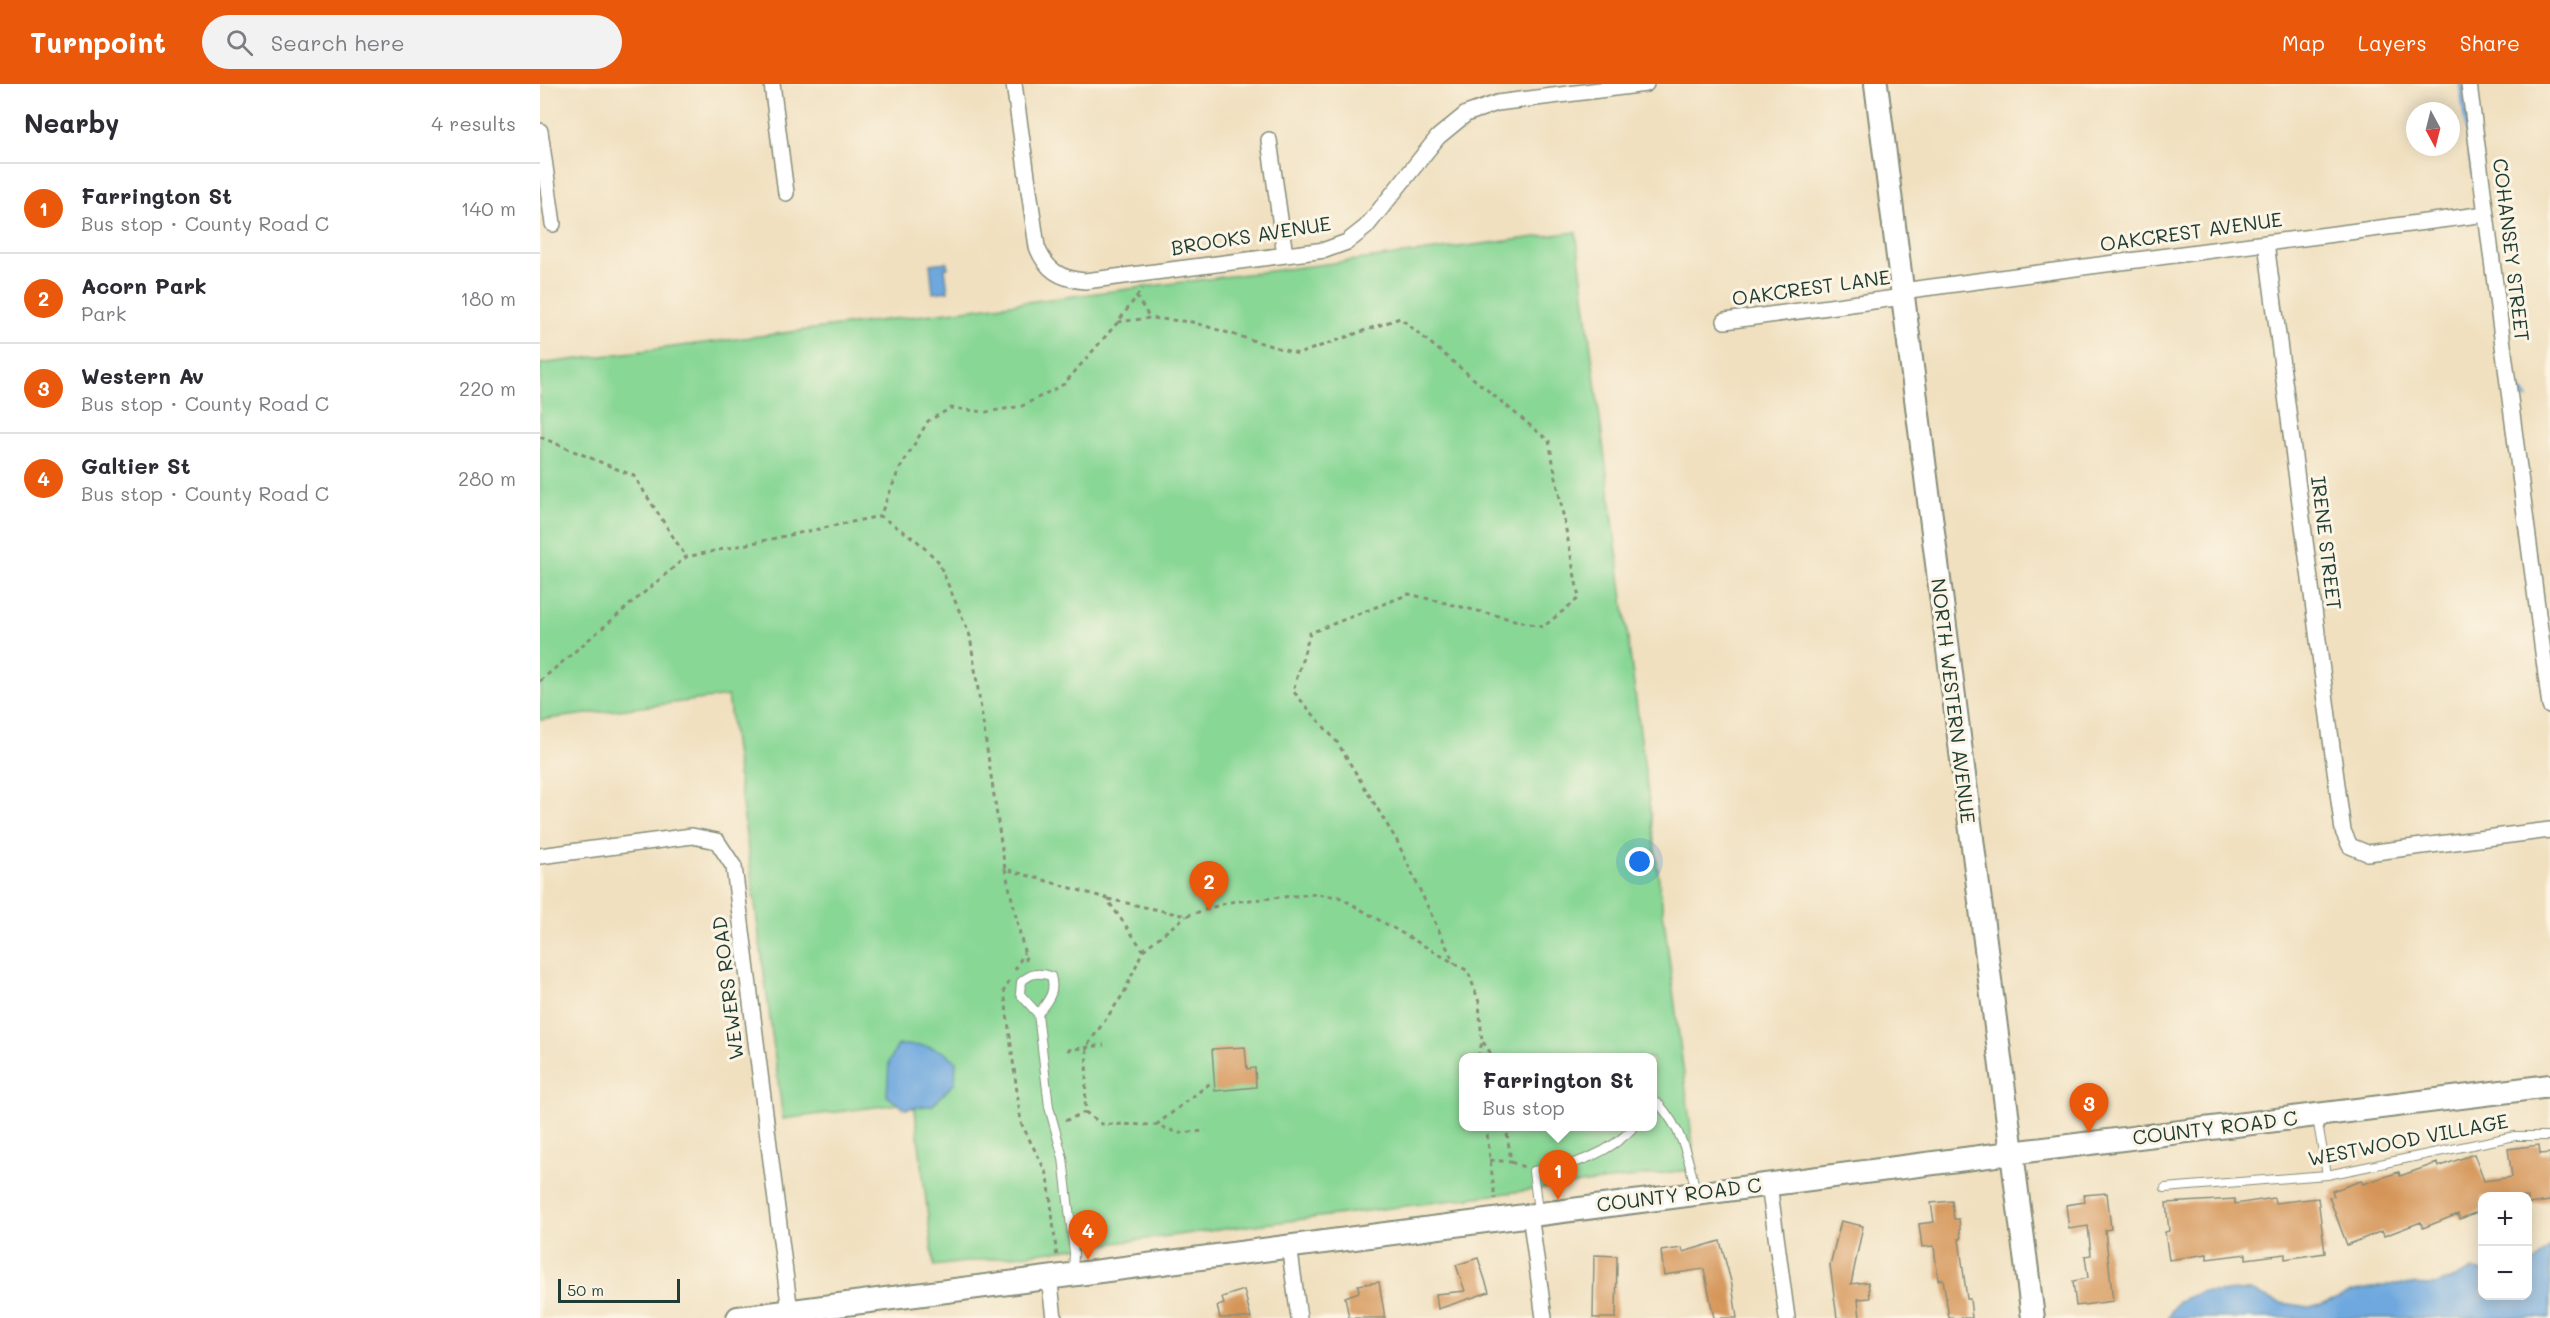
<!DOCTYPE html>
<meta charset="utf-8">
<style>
:root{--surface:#fff;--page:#f2f2f3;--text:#2b2b33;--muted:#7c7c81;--line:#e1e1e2;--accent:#ea580c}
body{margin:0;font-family:Mali,sans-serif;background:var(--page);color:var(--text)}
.controls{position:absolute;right:18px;bottom:18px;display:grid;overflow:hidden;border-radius:12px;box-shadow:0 3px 15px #0003}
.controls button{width:54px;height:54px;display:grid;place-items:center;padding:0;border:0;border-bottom:2px solid var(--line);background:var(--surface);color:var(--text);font:30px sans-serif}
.compass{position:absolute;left:1866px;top:18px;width:54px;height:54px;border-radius:50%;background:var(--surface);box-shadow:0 3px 15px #0003;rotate:173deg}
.scale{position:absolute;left:18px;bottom:15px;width:122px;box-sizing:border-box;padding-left:6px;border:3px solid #1f3d34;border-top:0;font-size:16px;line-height:21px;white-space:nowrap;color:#1f3d34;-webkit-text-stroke:4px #fcf5e5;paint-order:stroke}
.you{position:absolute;left:1100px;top:778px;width:21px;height:21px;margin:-15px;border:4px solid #fff;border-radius:50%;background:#1a73e8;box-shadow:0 0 0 9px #1a73e833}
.badge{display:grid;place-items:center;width:39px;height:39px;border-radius:50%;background:var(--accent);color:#fff;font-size:20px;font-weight:700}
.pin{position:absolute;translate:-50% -50px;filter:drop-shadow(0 2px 3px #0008)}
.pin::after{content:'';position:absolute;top:32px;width:21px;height:18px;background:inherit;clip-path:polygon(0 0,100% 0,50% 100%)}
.popup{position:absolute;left:919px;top:969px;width:198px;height:78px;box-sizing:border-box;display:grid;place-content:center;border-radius:12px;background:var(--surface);filter:drop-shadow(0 2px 4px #0005);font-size:20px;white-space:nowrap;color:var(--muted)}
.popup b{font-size:22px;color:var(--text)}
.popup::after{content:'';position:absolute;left:50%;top:100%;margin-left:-12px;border:12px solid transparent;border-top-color:var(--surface)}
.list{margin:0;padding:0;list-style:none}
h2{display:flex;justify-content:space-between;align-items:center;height:78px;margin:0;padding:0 24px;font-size:26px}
h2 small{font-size:20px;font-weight:400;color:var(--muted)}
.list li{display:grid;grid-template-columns:39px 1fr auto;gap:18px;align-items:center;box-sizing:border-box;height:90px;padding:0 24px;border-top:2px solid var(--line)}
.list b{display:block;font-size:22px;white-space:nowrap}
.list p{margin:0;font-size:20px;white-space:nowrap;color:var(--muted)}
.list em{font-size:20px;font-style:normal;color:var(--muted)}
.icon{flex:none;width:33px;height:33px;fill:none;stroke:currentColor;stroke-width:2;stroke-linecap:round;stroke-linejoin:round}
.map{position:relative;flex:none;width:2010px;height:1234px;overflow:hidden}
header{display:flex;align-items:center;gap:36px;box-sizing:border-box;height:84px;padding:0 30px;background:var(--accent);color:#fff}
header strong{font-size:28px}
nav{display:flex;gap:33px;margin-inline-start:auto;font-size:21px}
.search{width:420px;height:54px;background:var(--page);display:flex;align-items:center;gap:15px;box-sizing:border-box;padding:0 21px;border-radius:33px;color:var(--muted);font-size:22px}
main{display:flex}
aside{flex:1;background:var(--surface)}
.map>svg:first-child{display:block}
</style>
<header>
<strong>Turnpoint</strong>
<div class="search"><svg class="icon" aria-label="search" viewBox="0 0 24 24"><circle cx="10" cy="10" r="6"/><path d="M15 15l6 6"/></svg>Search here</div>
<nav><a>Map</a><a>Layers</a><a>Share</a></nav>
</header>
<main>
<aside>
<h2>Nearby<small>4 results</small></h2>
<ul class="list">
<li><span class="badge">1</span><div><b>Farrington St</b><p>Bus stop · County Road C</p></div><em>140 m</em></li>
<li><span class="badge">2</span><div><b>Acorn Park</b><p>Park</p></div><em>180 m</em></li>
<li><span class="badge">3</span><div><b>Western Av</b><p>Bus stop · County Road C</p></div><em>220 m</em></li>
<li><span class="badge">4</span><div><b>Galtier St</b><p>Bus stop · County Road C</p></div><em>280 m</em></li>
</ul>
</aside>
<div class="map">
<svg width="2010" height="1234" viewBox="0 0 2010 1234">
<rect width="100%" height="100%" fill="#fcf5e5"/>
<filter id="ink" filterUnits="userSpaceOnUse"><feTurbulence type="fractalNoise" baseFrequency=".0167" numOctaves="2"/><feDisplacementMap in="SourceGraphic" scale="12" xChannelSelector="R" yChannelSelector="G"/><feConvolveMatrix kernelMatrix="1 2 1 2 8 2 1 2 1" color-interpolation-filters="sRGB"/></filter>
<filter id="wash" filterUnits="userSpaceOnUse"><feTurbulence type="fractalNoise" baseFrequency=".008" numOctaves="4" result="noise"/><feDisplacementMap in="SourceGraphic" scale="24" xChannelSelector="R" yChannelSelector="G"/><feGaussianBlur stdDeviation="1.35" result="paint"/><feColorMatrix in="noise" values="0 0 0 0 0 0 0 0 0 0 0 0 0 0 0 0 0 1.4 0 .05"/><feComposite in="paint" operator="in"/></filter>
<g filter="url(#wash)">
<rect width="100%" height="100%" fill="#f0e0c0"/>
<!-- green -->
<path fill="#88d795" stroke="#548a64" stroke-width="1.5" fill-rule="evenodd" d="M 1036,148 L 1156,1085 L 394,1182 L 374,1018 L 243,1035 L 188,612 L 0,636 L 0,280 ZM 924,974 L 1112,974 L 1112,1042 L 924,1042 Z"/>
<!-- water -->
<path fill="#6ea8de" stroke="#467289" stroke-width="1.5" d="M 407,178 L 408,184 L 405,184 L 408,207 L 393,209 L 390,180 Z
M 358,961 C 382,961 398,961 416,977 L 415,998 L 393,1021 L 365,1025 L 347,1012 L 349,978 Z
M 2010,1163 L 2010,1234 L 1627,1234 L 1638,1217 L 1661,1208 L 1710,1207 L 1741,1219 L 1769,1223 L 1788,1218 L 1814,1207 L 1855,1200 L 1896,1201 L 1932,1186 L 1942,1187 L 1942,1212 L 1988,1212 L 1988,1185 Z"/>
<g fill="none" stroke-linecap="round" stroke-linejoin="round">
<!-- stream -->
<path stroke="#6ea8de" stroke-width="4.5" d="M 1921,0 L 1933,89
M 1972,300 L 1987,313"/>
</g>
<g id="blocks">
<!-- building -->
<path fill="#d59559" d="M 705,963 L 707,985 L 715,984 L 716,1003 L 675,1007 L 672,965 Z
M 1999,1061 L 2000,1070 L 2010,1069 L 2010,1117 L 1988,1120 L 1988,1113 L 1942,1113 L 1942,1126 L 1920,1135 L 1918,1130 L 1883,1144 L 1881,1138 L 1844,1152 L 1842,1147 L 1807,1161 L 1789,1113 L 1794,1112 L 1792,1107 L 1821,1097 L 1823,1100 L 1859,1088 L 1860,1092 L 1897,1079 L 1898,1083 L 1934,1070 L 1944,1097 L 1972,1093 L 1968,1065 Z
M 1567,1109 L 1571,1145 L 1565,1146 L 1573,1217 L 1536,1222 L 1533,1197 L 1548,1194 L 1545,1172 L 1551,1171 L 1548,1142 L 1529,1145 L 1526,1121 L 1545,1118 L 1544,1111 Z
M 1734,1114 L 1735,1119 L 1778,1114 L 1785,1169 L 1745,1175 L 1745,1170 L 1706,1175 L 1706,1170 L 1667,1175 L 1667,1170 L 1629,1176 L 1625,1148 L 1629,1147 L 1626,1119 L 1695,1115 L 1695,1120 Z
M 1412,1117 L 1414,1135 L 1419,1135 L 1421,1155 L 1419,1155 L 1427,1215 L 1430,1215 L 1432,1234 L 1409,1234 L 1403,1195 L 1398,1196 L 1394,1162 L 1382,1163 L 1379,1140 L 1394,1138 L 1391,1119 Z
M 1301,1137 L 1323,1142 L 1311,1200 L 1328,1198 L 1330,1214 L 1318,1215 L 1320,1234 L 1297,1234 L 1290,1181 Z
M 1180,1157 L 1192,1201 L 1197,1234 L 1174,1234 L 1164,1185 L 1124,1191 L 1121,1167 L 1142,1164 L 1143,1168 Z
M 1054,1171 L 1077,1172 L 1076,1234 L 1053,1234 Z
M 938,1174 L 949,1208 L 898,1225 L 896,1210 L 925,1207 L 916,1181 Z
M 839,1198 L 845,1234 L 809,1234 L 805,1213 L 819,1208 L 818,1201 Z
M 704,1206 L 711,1234 L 680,1234 L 677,1222 L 684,1220 L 682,1213 Z"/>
</g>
</g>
<g filter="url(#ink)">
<use href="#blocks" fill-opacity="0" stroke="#888e7a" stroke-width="1.5"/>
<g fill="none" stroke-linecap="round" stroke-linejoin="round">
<!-- lane casing -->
<g stroke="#888e7a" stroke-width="10">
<path id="lane" d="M 498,930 L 480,910 L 481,898 C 491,889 498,888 511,892 C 516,909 508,916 498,930 L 509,1023 L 523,1074 L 534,1169 L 533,1187
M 1112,1024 L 1118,1019 C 1142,1045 1148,1073 1156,1107
M 1777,1034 L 1787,1091
M 1625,1104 L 1787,1091 L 1975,1052 L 2010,1052
M 998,1127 L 993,1087 C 1031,1083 1068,1071 1095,1042"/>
</g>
<!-- street casing -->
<g stroke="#888e7a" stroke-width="18">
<path id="street" d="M 232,0 L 246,109
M 474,0 L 497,163 C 506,186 520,195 545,197 L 785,166 L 807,158 L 826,143 L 898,53 L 926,30 L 957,19 L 1106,0
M 1929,0 L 2010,622
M 0,47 L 13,140
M 729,56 L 745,171
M 1726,159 L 1803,747 L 1810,762 L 1827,769 L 2010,746
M 1362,207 L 1946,130
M 1185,237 L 1363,213
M 0,772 L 152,752 L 177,757 L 194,783 L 250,1228
M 1229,1100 L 1247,1234
M 990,1130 L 1004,1234
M 749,1161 L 759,1234
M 509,1192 L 514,1234"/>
</g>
<!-- secondary casing -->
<g stroke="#888e7a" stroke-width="26">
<path id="secondary" d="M 1336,0 L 1493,1234
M 198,1234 L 1471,1069 L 2010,1002"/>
</g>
<!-- path -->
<path stroke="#888e7a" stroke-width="3" stroke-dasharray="4.5 4.5" stroke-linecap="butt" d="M 596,212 L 610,234
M 578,238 L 610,234 L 652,238 L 758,270 L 860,234 L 1009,357 L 1039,514 L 1003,543 L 869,510 L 770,549 L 753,607 L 797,658 L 857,757 L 914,879
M 0,353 L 94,392 L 146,473
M 0,597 L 146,473 L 340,432
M 465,785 L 487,880
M 568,815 L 646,832 L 689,818 L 775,810 L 799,813 L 928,887 L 939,918 L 942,958 L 938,974
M 603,866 L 646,832
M 475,886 L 484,869
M 469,897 L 464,906 L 481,1039 L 508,1092 L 517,1175
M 943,958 L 954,974
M 527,966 L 564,961
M 545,1028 L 562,1040 L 616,1041 L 639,1049 L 666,1047
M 525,1037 L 545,1028 L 547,962 L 584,909 L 603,866 L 566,814 L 465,785 L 430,552 L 398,477 L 376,456 L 340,432 L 358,388 L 388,337 L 411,324 L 446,328 L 482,322 L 524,300 L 578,238 L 602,205
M 616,1041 L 673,997
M 946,1042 L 955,1115
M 950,1076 L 971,1078 L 966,1042
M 971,1078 L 984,1083"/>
<!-- lane -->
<use href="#lane" stroke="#fff" stroke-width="8"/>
<!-- street -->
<use href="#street" stroke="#fff" stroke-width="15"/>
<!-- secondary -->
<use href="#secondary" stroke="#fff" stroke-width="22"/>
</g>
</g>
<g text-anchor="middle" stroke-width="6" stroke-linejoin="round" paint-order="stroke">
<!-- street labels -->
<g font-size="20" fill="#1f3d34" stroke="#fcf5e5">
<text transform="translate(1651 148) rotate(-8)" y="7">OAKCREST AVENUE</text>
<text transform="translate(711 152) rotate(-9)" y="7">BROOKS AVENUE</text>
<text transform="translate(1971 166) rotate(83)" y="7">COHANSEY STREET</text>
<text transform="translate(1271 204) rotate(-8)" y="7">OAKCREST LANE</text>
<text transform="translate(1786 459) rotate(83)" y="7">IRENE STREET</text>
<text transform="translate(1413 617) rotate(83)" y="7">NORTH WESTERN AVENUE</text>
<text transform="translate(188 904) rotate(-97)" y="7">WEWERS ROAD</text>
<text transform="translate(1675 1044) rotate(-7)" y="7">COUNTY ROAD C</text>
<text transform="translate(1868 1056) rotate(-11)" y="7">WESTWOOD VILLAGE</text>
<text transform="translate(1139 1111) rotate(-7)" y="7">COUNTY ROAD C</text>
</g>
</g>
</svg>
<div class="controls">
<button>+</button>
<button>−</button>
</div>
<svg class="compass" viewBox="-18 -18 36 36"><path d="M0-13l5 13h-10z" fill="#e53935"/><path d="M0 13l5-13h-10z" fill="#7c7c81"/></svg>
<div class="scale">50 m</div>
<div class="you"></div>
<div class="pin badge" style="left:1018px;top:1116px">1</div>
<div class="popup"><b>Farrington St</b>Bus stop</div>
<div class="pin badge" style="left:669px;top:827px">2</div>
<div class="pin badge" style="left:1549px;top:1049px">3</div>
<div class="pin badge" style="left:548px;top:1176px">4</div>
</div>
</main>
